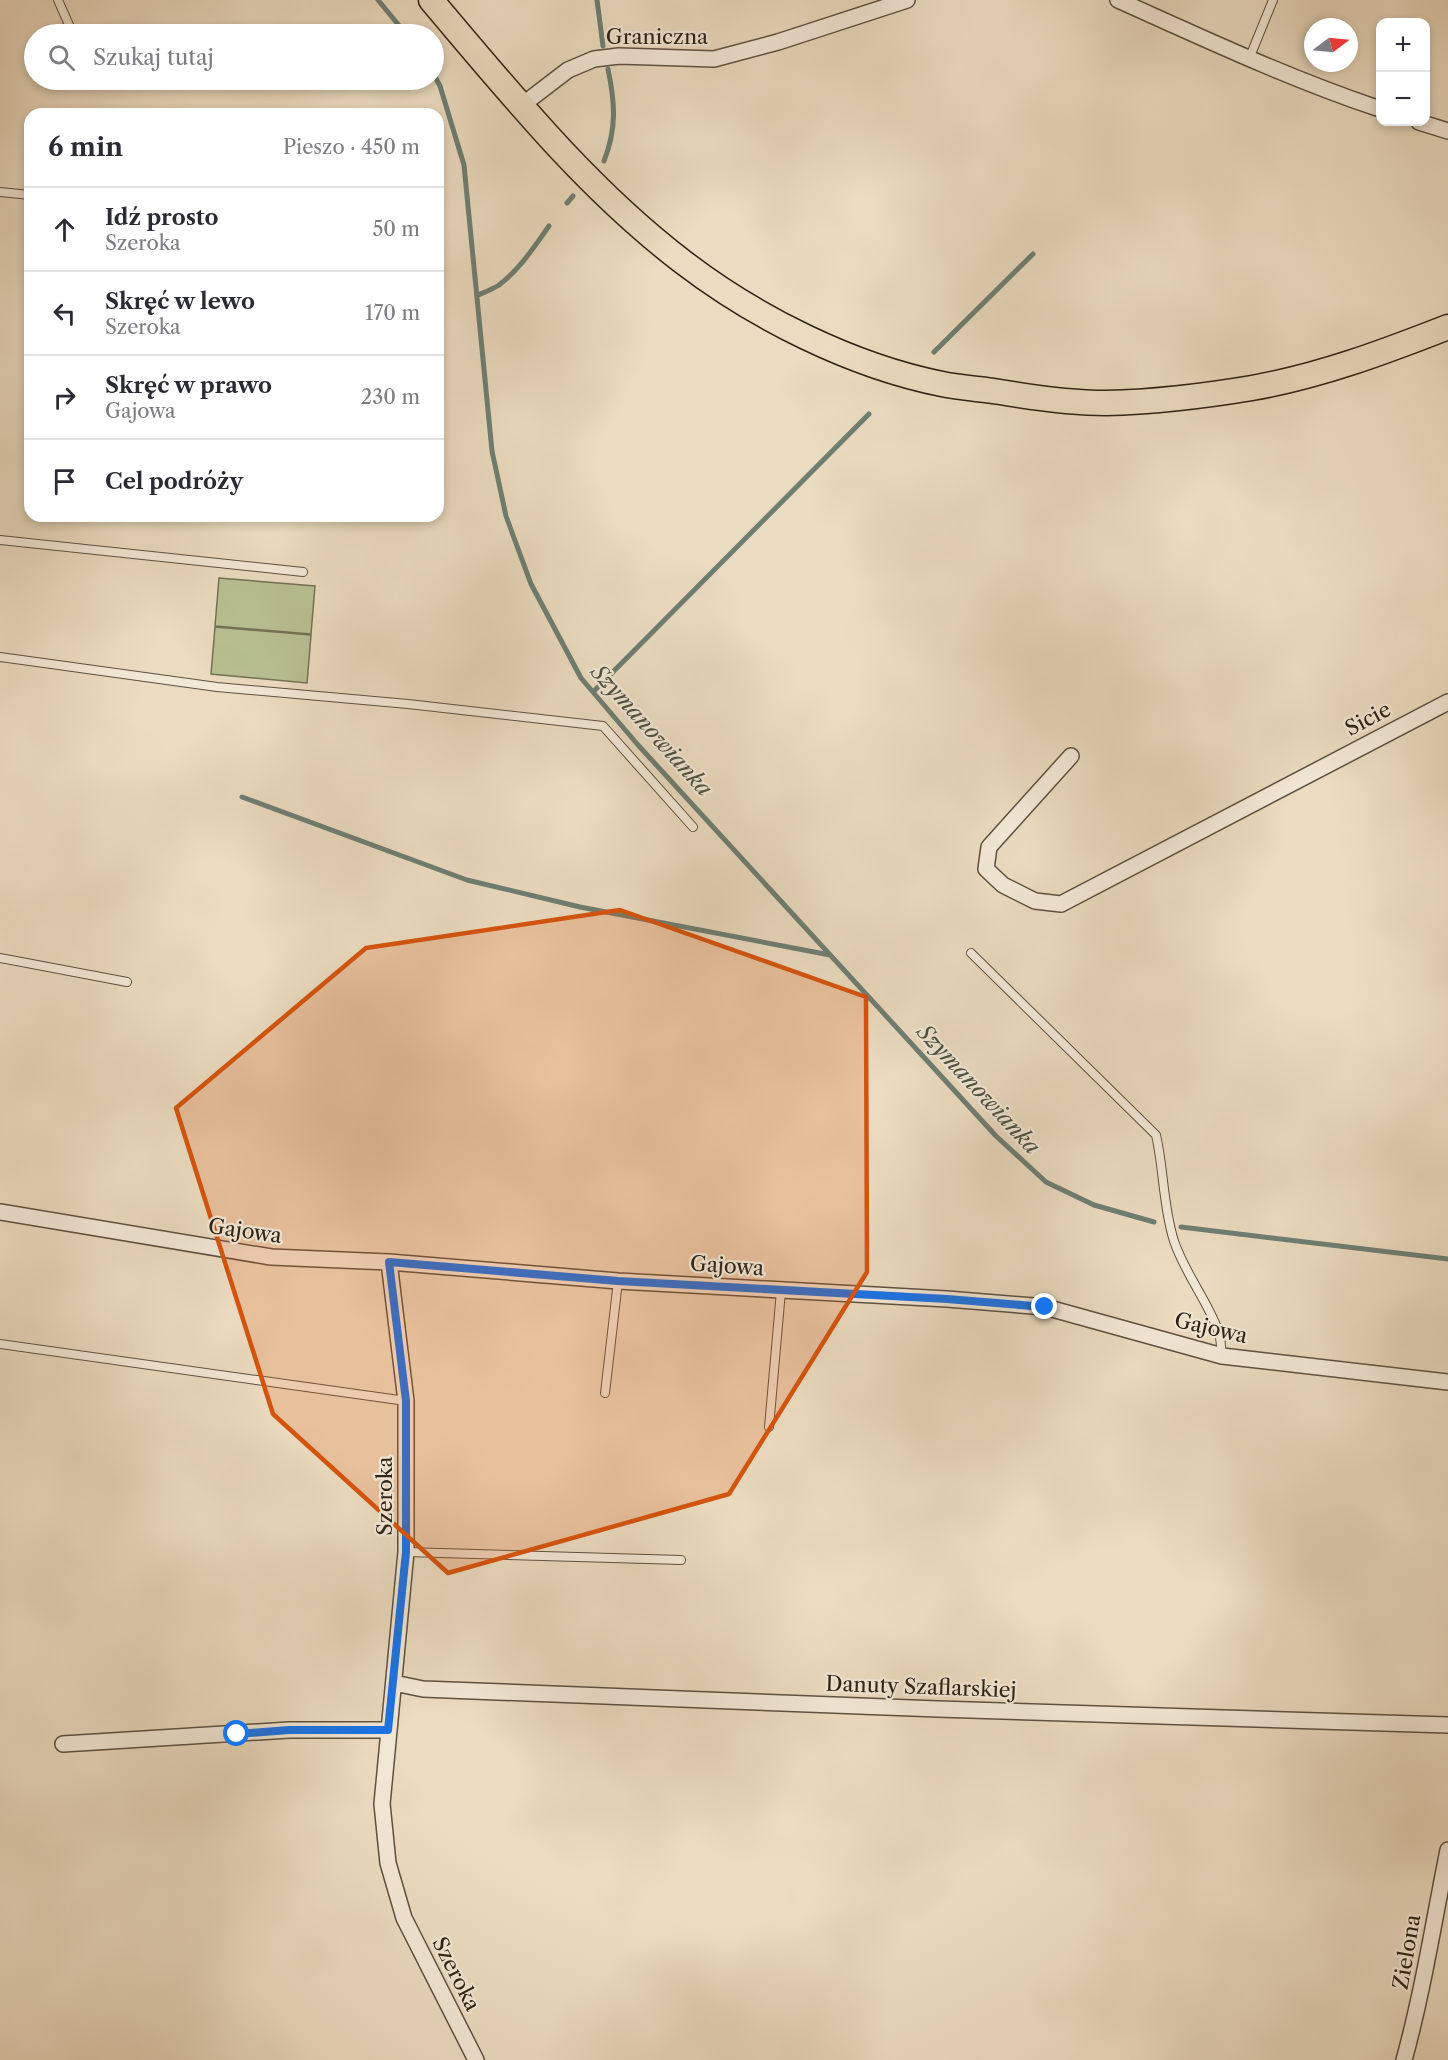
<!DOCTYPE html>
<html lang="pl">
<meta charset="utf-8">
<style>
:root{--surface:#fff;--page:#f7f7f7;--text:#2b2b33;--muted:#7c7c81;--line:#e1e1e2}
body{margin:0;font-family:"Libre Caslon Text",serif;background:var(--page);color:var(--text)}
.controls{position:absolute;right:18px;top:18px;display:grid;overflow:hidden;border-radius:12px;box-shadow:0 3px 9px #0003}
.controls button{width:54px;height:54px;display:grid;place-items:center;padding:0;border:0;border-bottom:2px solid var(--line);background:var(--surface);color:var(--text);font:30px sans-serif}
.compass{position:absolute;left:1304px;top:18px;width:54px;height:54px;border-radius:50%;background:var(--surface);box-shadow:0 3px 9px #0003;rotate:74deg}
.stop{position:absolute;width:18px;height:18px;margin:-14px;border:4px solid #1a73e8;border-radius:50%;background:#fff}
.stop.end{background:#1a73e8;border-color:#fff;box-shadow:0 2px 6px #0008}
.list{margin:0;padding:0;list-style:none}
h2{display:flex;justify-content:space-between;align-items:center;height:78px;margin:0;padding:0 24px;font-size:26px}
h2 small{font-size:20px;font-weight:400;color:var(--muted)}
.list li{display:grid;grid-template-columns:39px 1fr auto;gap:18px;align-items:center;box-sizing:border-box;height:84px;padding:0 24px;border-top:2px solid var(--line)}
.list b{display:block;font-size:22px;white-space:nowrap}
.list p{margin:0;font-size:20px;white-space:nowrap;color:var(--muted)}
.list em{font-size:20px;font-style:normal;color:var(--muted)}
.icon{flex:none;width:33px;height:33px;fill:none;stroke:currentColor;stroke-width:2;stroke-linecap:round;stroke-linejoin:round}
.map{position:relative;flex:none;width:1448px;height:2060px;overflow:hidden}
.search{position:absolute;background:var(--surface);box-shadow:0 3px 9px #0003;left:24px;top:24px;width:420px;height:66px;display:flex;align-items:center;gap:15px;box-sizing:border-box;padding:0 21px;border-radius:33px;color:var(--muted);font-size:22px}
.panel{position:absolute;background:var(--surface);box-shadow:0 3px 9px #0003;left:24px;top:108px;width:420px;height:414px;border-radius:18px}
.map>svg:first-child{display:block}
</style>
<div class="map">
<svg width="1448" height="2060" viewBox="0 0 1448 2060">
<rect width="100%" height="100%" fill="#ebdbc0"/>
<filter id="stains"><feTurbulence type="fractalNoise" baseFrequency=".00333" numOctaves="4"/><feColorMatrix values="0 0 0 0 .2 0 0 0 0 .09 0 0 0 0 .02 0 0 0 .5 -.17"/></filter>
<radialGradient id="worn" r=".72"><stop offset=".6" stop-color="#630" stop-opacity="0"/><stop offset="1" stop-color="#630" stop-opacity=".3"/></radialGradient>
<!-- green -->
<path fill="#b8c092" stroke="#737253" stroke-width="1.5" d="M 219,578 L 315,586 L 311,634 L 215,626 Z
M 215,627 L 311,635 L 307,683 L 211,674 Z"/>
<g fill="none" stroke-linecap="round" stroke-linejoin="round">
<!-- stream -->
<path stroke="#6e7e73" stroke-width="5" d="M 378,0 L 406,34
M 597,0 L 603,46
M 434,75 L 440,86 L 464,165 L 492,451 L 506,516 L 531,584 L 581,678 L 638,745 L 996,1136 L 1046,1182 L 1094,1205 L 1154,1222
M 604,161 C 617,128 615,103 608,69
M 567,203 L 573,196
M 478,295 C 485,292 493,289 499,285 C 520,269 534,247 549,226
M 934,352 L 1033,254
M 593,692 L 869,414
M 242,797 L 467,880 L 580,907 L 830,955
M 1181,1227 L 1448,1259"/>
<!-- service casing -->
<g stroke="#5d513f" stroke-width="10">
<path id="service" d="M 58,0 L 73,34
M 1249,59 L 1273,0
M 0,192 L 30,195
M 0,540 L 303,572
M 0,657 L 217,687 L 408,704 L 603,726 L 693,827
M 971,953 L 1156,1135 C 1164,1170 1163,1207 1174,1241 C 1185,1274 1208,1301 1219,1333 C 1221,1340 1221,1349 1222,1356
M 0,958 L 127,982
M 0,1344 L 406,1401
M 605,1393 L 618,1281
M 769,1427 L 781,1291
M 406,1552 L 681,1560"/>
</g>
<!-- minor casing -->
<g stroke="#5d513f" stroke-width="18">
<path id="minor" d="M 1118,0 C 1205,39 1290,79 1380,109
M 521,106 L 568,70 L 594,59 L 619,56 L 714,59 L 778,42 L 907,0
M 1419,122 L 1448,131
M 1071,756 L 989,847 L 986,869 L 1003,885 L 1035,901 L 1061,904 L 1448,702
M 0,1212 L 271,1257 L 389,1262 L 618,1281 L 947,1299 L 1045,1307 L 1222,1356 L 1448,1382
M 389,1262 L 406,1401 L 406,1552 L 382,1804 L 388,1863 L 404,1918 L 476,2060
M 394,1683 L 423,1689 L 938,1709 L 1448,1725
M 63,1744 L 289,1730 L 388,1730
M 1404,2060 C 1423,1991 1434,1920 1448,1850"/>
</g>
<!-- primary casing -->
<g stroke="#2e2314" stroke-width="27">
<path id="primary" d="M 431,0 C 510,93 586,188 683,262 C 756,318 852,366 942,384 C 961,388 981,389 1000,392 C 1035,398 1071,403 1106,403 C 1154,402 1204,396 1252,388 C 1320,376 1384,352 1448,327"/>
</g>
<!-- service -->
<use href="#service" stroke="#f2e8d6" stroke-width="8"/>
<!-- minor -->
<use href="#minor" stroke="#f2e8d6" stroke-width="15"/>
<!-- primary -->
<use href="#primary" stroke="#ebdbc0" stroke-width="24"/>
</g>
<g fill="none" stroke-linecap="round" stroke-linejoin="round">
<!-- route -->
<path stroke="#1a73e8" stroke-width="8" d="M 237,1734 L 289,1730 L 388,1730 L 406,1552 L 406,1401 L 389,1262 L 618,1281 L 947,1299 L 1045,1307"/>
</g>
<!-- marked area -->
<path fill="#d5540d" fill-opacity="0.2" stroke="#d5540d" stroke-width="4.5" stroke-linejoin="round" d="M 620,910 L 866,997 L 867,1272 L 729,1494 L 448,1573 L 273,1414 L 176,1108 L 366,948 Z"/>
<g text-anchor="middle" stroke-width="4.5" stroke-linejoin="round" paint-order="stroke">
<!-- street labels -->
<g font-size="21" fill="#2e2314" stroke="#f2e8d6">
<text x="657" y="44">Graniczna</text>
<text transform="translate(1368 719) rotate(-28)" y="7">Sicie</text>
<text transform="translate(245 1231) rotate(8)" y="7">Gajowa</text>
<text transform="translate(727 1266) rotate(4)" y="7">Gajowa</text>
<text transform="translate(1211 1328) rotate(13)" y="7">Gajowa</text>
<text transform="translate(385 1496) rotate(-90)" y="7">Szeroka</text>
<text transform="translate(921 1687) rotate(2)" y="7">Danuty Szaflarskiej</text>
<text transform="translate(1407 1952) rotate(-80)" y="7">Zielona</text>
<text transform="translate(456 1974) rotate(63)" y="7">Szeroka</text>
</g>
<!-- water labels -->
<g font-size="22" font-style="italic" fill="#4e5143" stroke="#f2e8d6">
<text transform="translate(652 730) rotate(48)" y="8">Szymanowianka</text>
<text transform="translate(979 1089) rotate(47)" y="8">Szymanowianka</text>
</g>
</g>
<rect width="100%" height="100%" filter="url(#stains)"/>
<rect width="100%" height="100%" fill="url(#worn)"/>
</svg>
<div class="controls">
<button>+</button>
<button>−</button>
</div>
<svg class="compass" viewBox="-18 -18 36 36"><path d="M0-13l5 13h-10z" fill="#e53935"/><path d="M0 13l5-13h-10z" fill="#7c7c81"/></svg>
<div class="stop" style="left:237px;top:1734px"></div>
<div class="stop end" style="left:1045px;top:1307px"></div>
<div class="search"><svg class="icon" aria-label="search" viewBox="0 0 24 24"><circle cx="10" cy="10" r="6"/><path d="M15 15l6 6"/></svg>Szukaj tutaj</div>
<section class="panel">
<h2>6 min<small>Pieszo · 450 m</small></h2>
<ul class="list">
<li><svg class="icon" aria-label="ahead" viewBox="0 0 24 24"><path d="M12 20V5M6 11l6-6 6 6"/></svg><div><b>Idź prosto</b><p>Szeroka</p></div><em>50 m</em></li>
<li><svg class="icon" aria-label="left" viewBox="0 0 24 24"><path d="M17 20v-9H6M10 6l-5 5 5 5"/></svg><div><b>Skręć w lewo</b><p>Szeroka</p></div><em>170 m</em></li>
<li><svg class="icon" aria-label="right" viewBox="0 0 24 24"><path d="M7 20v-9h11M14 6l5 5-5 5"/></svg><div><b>Skręć w prawo</b><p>Gajowa</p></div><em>230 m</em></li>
<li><svg class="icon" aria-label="arrive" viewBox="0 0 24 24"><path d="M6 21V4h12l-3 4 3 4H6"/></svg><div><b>Cel podróży</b></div></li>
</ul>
</section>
</div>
